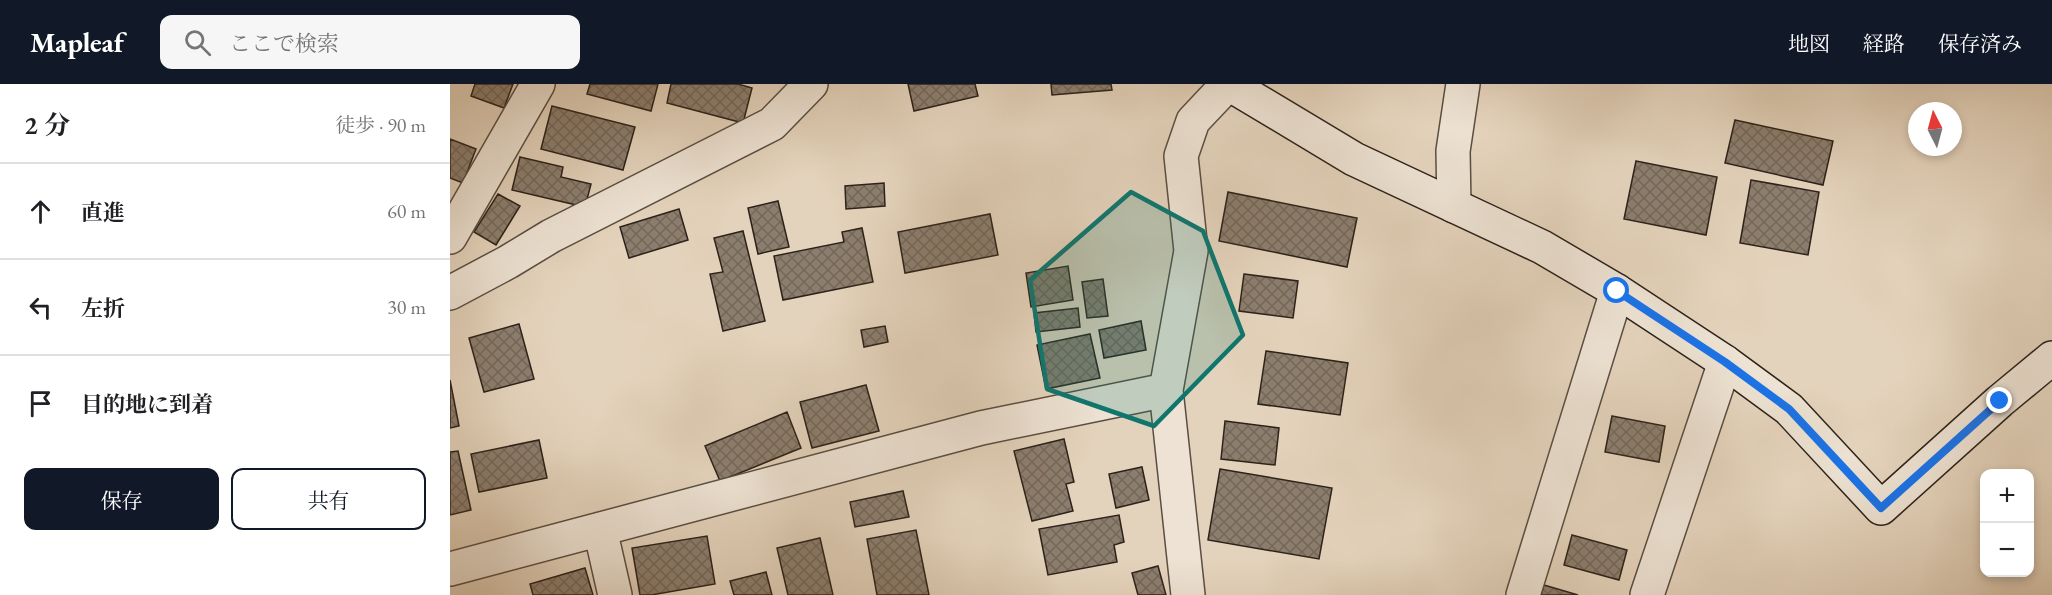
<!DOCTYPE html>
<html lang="ja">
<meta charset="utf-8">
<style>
:root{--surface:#fff;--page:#f6f6f6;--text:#202124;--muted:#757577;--line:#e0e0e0;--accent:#111827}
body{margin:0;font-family:"EB Garamond","Noto Serif JP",serif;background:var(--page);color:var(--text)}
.controls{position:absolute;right:18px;bottom:18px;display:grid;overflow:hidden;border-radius:12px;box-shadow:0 3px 9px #0003}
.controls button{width:54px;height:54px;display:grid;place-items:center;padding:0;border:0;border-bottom:2px solid var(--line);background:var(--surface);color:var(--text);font:30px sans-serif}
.compass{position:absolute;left:1458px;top:18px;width:54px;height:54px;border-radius:50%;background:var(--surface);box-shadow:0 3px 9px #0003;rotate:354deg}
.stop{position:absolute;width:18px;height:18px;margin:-14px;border:4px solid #1a73e8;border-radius:50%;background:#fff}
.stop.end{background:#1a73e8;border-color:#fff;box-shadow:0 2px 6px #0008}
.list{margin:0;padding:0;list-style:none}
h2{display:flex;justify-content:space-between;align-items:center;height:78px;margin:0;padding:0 24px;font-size:26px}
h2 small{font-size:20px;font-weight:400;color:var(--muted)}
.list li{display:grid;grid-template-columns:39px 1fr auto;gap:18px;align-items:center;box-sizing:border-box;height:96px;padding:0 24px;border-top:2px solid var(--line)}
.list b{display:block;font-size:22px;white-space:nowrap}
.list em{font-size:20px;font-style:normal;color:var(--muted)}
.actions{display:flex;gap:12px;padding:18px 24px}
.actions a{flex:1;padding:14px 0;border:2px solid var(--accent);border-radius:12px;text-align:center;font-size:21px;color:var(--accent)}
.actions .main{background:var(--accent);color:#fff}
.icon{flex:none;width:33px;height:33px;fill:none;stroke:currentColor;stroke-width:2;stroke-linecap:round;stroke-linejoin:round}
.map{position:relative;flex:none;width:1602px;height:511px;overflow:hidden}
header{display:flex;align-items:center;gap:36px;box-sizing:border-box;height:84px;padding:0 30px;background:var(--accent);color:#fff}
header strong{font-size:28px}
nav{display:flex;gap:33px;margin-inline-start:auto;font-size:21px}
.search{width:420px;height:54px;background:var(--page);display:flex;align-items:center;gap:15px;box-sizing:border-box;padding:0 21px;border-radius:12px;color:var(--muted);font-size:22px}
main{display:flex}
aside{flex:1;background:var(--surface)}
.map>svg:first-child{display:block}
</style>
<header>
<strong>Mapleaf</strong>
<div class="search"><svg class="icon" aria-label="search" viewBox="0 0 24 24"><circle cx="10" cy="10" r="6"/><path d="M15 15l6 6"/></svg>ここで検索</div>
<nav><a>地図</a><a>経路</a><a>保存済み</a></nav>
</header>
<main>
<aside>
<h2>2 分<small>徒歩 · 90 m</small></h2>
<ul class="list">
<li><svg class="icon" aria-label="ahead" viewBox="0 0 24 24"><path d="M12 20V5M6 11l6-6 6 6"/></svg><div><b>直進</b></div><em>60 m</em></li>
<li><svg class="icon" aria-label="left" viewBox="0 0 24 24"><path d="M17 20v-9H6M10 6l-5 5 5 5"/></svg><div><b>左折</b></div><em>30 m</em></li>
<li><svg class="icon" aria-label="arrive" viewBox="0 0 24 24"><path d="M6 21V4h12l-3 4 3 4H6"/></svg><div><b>目的地に到着</b></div></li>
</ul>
<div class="actions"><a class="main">保存</a><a>共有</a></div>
</aside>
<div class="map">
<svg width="1602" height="511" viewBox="0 0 1602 511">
<defs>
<pattern id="building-cross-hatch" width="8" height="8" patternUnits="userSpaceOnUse" patternTransform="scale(1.5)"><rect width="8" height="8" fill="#8c7e6e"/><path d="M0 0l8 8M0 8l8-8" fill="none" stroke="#73675a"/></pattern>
</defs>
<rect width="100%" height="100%" fill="#e4d3bc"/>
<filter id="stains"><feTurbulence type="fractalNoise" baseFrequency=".00333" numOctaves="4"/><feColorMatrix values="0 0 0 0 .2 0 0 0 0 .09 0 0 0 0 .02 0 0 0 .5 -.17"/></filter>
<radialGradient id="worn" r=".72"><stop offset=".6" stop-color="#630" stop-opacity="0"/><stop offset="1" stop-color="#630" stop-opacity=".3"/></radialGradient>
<!-- building -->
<path fill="url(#building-cross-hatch)" stroke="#2c221a" stroke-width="1.5" d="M 25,0 L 63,0 L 54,24 L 21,12 Z
M 140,0 L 208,0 L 201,27 L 137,10 Z
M 221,0 L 288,0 L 302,4 L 293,39 L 217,19 Z
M 458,0 L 525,0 L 528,12 L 464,27 Z
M 601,0 L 661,0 L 662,6 L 602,11 Z
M 102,22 L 185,43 L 173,86 L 91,65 Z
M 1285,36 L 1383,57 L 1373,101 L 1275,79 Z
M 0,55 L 26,65 L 13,99 L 0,94 Z
M 70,73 L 113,83 L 111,93 L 141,100 L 135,123 L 62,106 Z
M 1186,77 L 1267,93 L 1256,151 L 1174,135 Z
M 1301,96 L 1369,108 L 1358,171 L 1290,159 Z
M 434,99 L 435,122 L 396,125 L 395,102 Z
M 778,108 L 907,134 L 897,183 L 769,157 Z
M 48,110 L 70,122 L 46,161 L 24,148 Z
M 328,117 L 339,163 L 308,170 L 298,124 Z
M 229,125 L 238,156 L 179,174 L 170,143 Z
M 540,130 L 548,171 L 455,189 L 448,148 Z
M 412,144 L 423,198 L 333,216 L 324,172 L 394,158 L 392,148 Z
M 293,147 L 315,237 L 273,247 L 260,190 L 273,188 L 264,154 Z
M 618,182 L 623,216 L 581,223 L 576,189 Z
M 794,190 L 848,197 L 843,234 L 789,227 Z
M 653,195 L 658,232 L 637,234 L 632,198 Z
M 628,224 L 630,243 L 586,248 L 584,229 Z
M 691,237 L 696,266 L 654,274 L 649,246 Z
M 69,240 L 84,295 L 34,308 L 19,254 Z
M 435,242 L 438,258 L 414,263 L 411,246 Z
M 640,250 L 650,294 L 596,305 L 587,261 Z
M 816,267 L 898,279 L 890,331 L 808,320 Z
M 0,296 L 9,342 L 0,344 Z
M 416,301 L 429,347 L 362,364 L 350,318 Z
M 337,328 L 351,364 L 270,397 L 255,362 Z
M 1162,332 L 1215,342 L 1209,378 L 1155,368 Z
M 775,337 L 829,344 L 825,381 L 771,375 Z
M 614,355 L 624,398 L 616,400 L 623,427 L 582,437 L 564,367 Z
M 89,356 L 97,394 L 29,408 L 21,370 Z
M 8,367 L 21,426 L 0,431 L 0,368 Z
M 692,383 L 699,416 L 666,424 L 659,390 Z
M 770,385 L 882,404 L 869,475 L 758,456 Z
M 453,407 L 459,433 L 405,443 L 400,418 Z
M 669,431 L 674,458 L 664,461 L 667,478 L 598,491 L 589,445 Z
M 466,446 L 479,511 L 427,511 L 417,455 Z
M 1122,451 L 1177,466 L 1169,496 L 1114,481 Z
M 257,452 L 265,500 L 201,511 L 190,511 L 182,464 Z
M 370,454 L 383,511 L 338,511 L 327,464 Z
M 708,482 L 716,511 L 688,511 L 682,489 Z
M 135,484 L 143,511 L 83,511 L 80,500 Z
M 316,488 L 322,511 L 284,511 L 280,497 Z
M 1094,501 L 1128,511 L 1091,511 Z"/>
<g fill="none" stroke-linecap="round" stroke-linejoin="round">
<!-- street casing -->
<g stroke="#5a4e42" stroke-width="36">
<path id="street" d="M 1004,122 L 1003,67 L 1013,0
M 0,153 L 88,0
M 0,209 L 58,178 L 101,152 L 322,40 L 361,0
M 150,445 L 165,511
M 0,485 L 531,344 L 716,306
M 738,511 L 716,306 L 741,167 L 731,72 L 743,37 L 778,0
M 1073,511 L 1167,207
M 1197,511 L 1275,278"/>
</g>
<!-- secondary casing -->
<g stroke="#2c221a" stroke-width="36">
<path id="secondary" d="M 779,0 L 904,75 L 1092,163 L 1167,207 L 1275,278 L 1339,325 L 1431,424 L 1550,317 L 1602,274"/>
</g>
<!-- street -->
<use href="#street" stroke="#ede2d3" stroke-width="33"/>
<!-- secondary -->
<use href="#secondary" stroke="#ede2d3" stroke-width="33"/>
</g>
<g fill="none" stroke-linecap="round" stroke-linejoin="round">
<!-- route -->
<path stroke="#1a73e8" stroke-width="8" d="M 1167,207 L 1275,278 L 1339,325 L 1431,424 L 1550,317"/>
</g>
<!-- marked area -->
<path fill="#0f766e" fill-opacity="0.2" stroke="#0f766e" stroke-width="4.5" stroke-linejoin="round" d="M 681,108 L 753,147 L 793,251 L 704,342 L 597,305 L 580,196 Z"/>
<rect width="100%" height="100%" filter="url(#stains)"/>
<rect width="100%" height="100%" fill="url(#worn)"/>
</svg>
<div class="controls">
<button>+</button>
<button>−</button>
</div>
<svg class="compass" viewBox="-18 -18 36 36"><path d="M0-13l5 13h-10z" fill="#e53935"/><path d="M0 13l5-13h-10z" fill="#757577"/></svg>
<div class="stop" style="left:1167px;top:207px"></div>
<div class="stop end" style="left:1550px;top:317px"></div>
</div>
</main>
